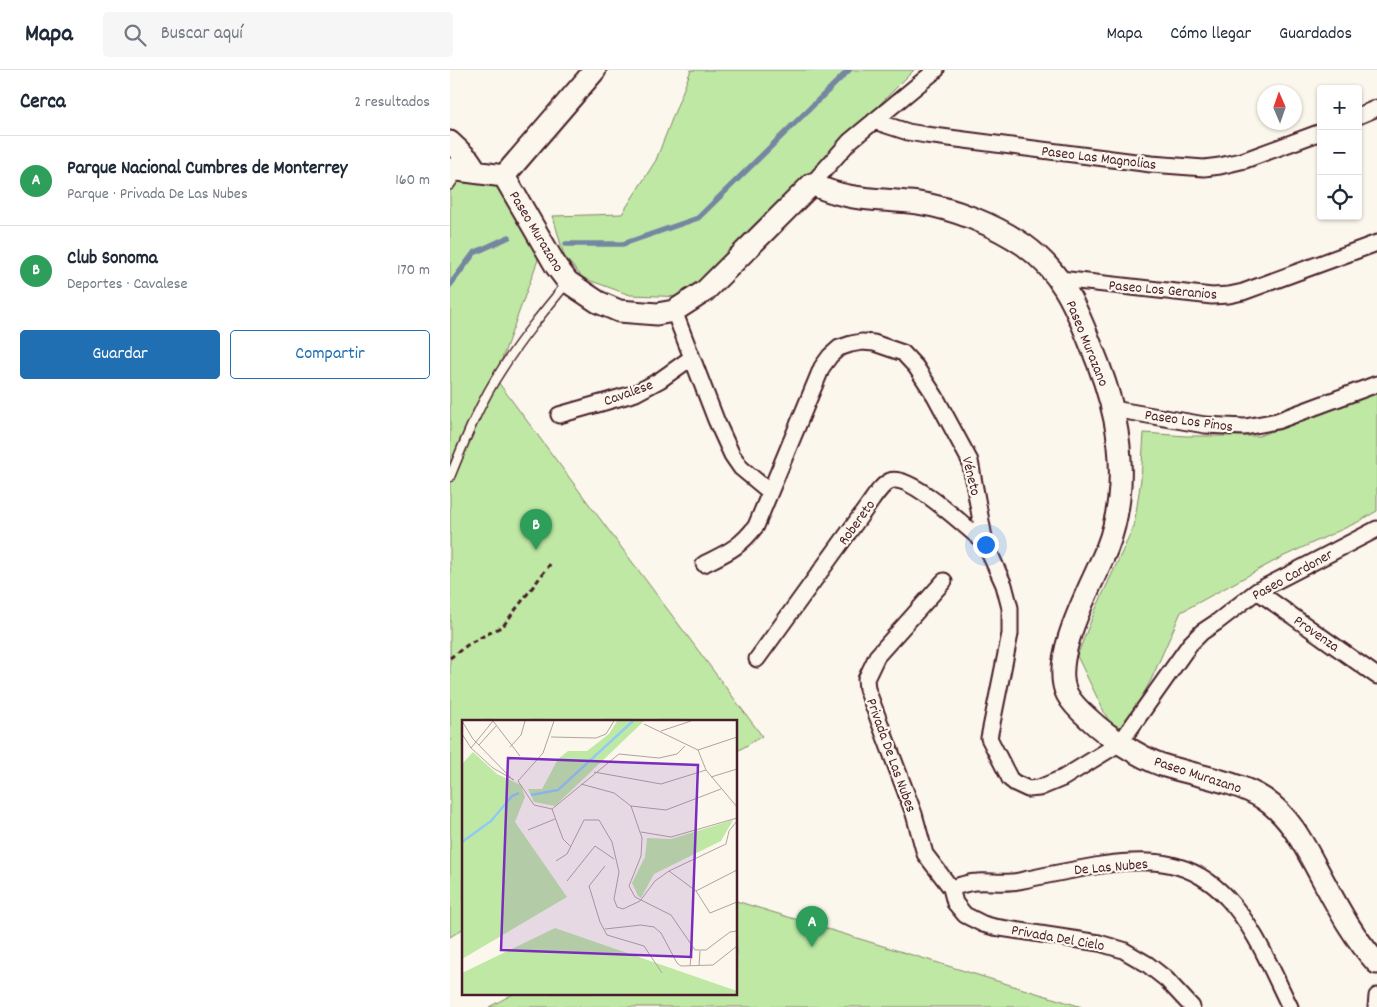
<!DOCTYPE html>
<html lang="es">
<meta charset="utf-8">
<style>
:root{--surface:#fff;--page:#f6f6f7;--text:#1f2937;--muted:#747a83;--line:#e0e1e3;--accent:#1f6fb2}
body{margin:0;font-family:Dekko,sans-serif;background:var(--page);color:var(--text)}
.controls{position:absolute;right:15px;top:15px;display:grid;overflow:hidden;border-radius:5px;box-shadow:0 1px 4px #0004}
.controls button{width:45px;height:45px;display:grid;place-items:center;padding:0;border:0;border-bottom:1px solid var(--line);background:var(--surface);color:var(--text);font:25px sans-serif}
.compass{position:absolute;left:807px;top:15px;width:45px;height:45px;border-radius:50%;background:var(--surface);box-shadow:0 1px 4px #0004;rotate:358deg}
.you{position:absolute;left:535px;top:474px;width:18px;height:18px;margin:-12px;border:4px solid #fff;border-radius:50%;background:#1a73e8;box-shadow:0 0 0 8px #1a73e833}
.badge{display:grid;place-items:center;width:32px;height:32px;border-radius:50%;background:var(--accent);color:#fff;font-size:16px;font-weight:700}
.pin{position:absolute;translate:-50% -41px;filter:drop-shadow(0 1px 2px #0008)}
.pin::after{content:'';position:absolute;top:26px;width:18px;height:15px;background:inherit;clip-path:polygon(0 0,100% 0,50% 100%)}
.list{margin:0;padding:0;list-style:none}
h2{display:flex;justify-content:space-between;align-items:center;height:65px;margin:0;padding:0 20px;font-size:21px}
h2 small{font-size:16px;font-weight:400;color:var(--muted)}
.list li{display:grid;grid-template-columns:32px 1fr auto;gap:15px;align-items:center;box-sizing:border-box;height:90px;padding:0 20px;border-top:1px solid var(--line)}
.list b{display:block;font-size:19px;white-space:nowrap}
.list p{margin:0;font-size:16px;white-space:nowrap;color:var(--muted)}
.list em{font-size:16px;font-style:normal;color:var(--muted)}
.actions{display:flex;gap:10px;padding:15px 20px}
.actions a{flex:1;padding:11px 0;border:1px solid var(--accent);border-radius:5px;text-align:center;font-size:18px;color:var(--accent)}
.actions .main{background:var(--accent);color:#fff}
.icon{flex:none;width:28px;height:28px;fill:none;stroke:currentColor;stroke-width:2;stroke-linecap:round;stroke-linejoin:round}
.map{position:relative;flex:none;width:927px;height:937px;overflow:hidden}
header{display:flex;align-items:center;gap:30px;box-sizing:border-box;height:70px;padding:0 25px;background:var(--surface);border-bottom:1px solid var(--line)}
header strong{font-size:24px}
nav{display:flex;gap:28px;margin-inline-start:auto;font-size:18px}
.search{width:350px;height:45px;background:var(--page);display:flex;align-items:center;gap:12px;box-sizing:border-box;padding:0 18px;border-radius:5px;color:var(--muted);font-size:19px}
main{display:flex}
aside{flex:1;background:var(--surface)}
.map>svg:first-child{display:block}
</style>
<header>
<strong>Mapa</strong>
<div class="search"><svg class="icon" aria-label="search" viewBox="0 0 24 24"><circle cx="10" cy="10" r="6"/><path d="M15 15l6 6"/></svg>Buscar aquí</div>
<nav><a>Mapa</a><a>Cómo llegar</a><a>Guardados</a></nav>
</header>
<main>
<aside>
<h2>Cerca<small>2 resultados</small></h2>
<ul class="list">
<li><span class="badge" style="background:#2e9e5b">A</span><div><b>Parque Nacional Cumbres de Monterrey</b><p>Parque · Privada De Las Nubes</p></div><em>160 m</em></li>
<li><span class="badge" style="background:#2e9e5b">B</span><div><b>Club Sonoma</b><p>Deportes · Cavalese</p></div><em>170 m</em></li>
</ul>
<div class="actions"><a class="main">Guardar</a><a>Compartir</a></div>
</aside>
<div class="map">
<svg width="927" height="937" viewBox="0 0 927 937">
<rect width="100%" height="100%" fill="#fbf7ec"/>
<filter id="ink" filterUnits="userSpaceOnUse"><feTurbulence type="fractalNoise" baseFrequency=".02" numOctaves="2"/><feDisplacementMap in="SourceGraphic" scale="10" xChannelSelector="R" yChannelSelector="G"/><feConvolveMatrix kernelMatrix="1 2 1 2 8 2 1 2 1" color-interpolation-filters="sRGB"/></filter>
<g filter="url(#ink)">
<!-- park -->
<path fill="#bee8a4" stroke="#848468" d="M 241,0 L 464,0 L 237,227 L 180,225 L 133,208 L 114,186 L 103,146 L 172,144 L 206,90 Z
M 0,98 L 67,125 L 89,187 L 45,308 L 312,666 L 286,682 L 286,651 L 14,651 L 14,858 L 0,867 Z
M 927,318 L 927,441 L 908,452 L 832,487 L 731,542 L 701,610 L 674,659 L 659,652 L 627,586 L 644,543 L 684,456 L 691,409 L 694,363 L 736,366 L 809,366 Z
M 286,831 L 632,937 L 39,937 L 65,923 L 286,923 Z"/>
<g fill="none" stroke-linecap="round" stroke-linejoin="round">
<!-- stream -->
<path stroke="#7486a1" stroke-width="5.5" d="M 116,174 L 173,174 L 248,148 L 399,0
M 0,215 L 24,183 L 59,167"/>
<!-- lane casing -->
<g stroke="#4a1f2b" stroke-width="11">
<path id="lane" d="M 0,115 L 9,102
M 0,407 C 15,370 30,332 52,299 C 71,269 94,241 117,213"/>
</g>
<!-- street casing -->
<g stroke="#4a1f2b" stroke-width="19">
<path id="street" d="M 908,46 L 927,38
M 424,51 L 458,62 L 476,65 L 701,94 L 754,98 L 770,96 L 795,90 L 871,62
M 362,114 L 400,71 L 486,0
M 610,209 L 762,226 L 779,225 L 793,222 L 927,173
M 224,241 L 266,350 L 282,385 L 291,398 L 320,422
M 663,339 L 755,355 L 795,357 L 827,351 L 927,314
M 109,345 L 186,323 L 210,310 L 241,288
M 254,494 C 278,482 289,478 306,456 L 372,297 L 380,286 L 389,278 L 401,274 L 412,272 L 424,273 L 453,283 L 466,297 L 485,326 L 520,391 L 535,473 L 554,515 L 560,538 L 560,564 L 539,668 L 560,709 L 565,713 L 578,719 L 589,718 L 613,708 L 670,673 L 740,574 L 752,562 L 767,552 L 807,521 L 927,459
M 494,511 L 427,586 L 416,609 L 417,619 L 464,744 L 475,784 L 501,818 L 505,833 L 515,845 L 533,854 L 544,857 L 649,873 L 673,880 L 697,894 L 716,909 L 742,937
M 807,521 L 927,606
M 307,589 L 417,437 C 423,429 431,415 440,411 C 460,403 519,460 535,473
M 501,818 C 509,816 518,812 527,812 C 540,811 555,814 569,811 C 596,805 623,800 651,795 C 700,788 741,789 777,828 C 805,857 822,901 840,937
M 926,937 L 927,926"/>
</g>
<!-- secondary casing -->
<g stroke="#4a1f2b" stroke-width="25">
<path id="secondary" d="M 0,72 L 19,90 L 27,102
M 0,99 L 54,106
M 54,106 L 106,196 L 118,212 L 148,232 L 169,241 L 207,244 L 224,241 L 255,221 L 362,114 C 400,132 428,128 468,133 C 503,138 545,155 574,175 C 610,201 624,232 640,273 C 661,323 675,373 669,428 C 667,445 663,463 657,478 C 643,513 599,588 617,624 C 622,634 631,642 639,649 C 657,666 689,687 712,695 C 743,705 787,711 814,729 C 839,746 852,771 866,797 C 884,830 901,865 927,893
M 54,106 L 145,0"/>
</g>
<!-- path -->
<path stroke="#4a1f2b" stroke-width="3" stroke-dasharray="5 4" stroke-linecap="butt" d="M 0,588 L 20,573 L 53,556 L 101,493"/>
<!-- lane -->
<use href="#lane" stroke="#fbf7ec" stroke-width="8"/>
<!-- street -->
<use href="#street" stroke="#fbf7ec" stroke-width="15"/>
<!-- secondary -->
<use href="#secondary" stroke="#fbf7ec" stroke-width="21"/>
</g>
</g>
<g text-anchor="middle" stroke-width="4.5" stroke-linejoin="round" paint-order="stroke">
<!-- street labels -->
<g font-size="15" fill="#4a1f2b" stroke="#fbf7ec">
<text transform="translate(649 87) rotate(7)" y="5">Paseo Las Magnolias</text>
<text transform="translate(87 161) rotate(59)" y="5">Paseo Murazano</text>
<text transform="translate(713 219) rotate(5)" y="5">Paseo Los Geranios</text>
<text transform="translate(638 273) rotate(68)" y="5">Paseo Murazano</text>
<text transform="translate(178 322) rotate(-20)" y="5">Cavalese</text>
<text transform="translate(739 350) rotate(8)" y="5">Paseo Los Pinos</text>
<text transform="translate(522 406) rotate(76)" y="5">Véneto</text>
<text transform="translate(406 452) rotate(-54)" y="5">Robereto</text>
<text transform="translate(842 504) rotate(-29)" y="5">Paseo Cardoner</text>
<text transform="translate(867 563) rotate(35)" y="5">Provenza</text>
<text transform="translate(442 685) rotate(70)" y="5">Privada De Las Nubes</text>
<text transform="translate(748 704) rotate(18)" y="5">Paseo Murazano</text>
<text transform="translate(661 796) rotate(-5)" y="5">De Las Nubes</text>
<text transform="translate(608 867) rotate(10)" y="5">Privada Del Cielo</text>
</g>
</g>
<!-- overview -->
<g transform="translate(12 650)">
<rect width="275" height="275" fill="#fbf7ec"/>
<path d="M 155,1 L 182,1 L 93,86 L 72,82 L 66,69 L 80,69 L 96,39 L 106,31 L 125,31 L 147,14 ZM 11,32 L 35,54 L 59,65 L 63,77 L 53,102 L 105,177 L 0,239 L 0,44 ZM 271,100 L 259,121 L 192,154 L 179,178 L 176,176 L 170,163 L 183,137 L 185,118 L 209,119 ZM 93,208 L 275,271 L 275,274 L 0,274 L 0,253 Z" fill="#bee8a4"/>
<path fill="none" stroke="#90cbf0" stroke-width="2.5" d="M 69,75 L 96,70 L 171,1M 0,122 L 29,101 L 50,76 L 57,73"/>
<path fill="none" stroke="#b4a19f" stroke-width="1" d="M 0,1 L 11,19 L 51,60M 31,1 L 58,36M 182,4 L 236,30 L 275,17M 199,11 L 229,1M 0,14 L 9,28 L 31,48 L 52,60M 89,17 L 134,18 L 144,14 L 152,1M 17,25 L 34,6M 48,27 L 59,15 L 63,1M 9,28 L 31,1M 236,30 L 244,50 L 275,87M 132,52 L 199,64 L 244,50M 249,57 L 275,49M 56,61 L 72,85 L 90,89 L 157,34 L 197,38 L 215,34 L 223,26M 56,61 L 81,33 L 92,1M 119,64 L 152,73 L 169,86 L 180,118 L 179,136 L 167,166 L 173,177 L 209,195 L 233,230 L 244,230 L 268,212 L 275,211M 169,86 L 204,90 L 259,69M 90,89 L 101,119 L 109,127M 66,110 L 93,99M 179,112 L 209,117 L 275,98M 264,124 L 267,111 L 275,101M 94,141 L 105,134 L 122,100 L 137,100 L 150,122 L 157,152 L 152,179 L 155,187 L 161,189 L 178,181 L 193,161 L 207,151 L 264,124M 143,146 L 127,166 L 138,202 L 145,215 L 182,226 L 200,253M 207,151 L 234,171 L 248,193 L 275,182M 105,161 L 133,126 L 152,139M 234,171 L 275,150M 143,209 L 179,205 L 192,207 L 199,213 L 215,243 L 219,246 L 251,245 L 275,226M 228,246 L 230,228M 237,246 L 238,231"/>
<path fill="#7b2cbf" fill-opacity="0.15" stroke="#7b2cbf" stroke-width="2.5" d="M 46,38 L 236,45 L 229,237 L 39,230 Z"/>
<rect width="275" height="275" fill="none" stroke="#4a1f2b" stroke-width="2.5"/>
</g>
</svg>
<div class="controls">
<button>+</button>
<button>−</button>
<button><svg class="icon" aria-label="locate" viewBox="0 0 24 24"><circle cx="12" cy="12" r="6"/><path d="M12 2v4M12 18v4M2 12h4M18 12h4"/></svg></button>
</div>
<svg class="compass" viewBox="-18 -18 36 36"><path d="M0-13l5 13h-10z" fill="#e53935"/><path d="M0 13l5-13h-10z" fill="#747a83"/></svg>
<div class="you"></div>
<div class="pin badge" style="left:362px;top:877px;background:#2e9e5b">A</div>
<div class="pin badge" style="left:86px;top:480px;background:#2e9e5b">B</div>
</div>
</main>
